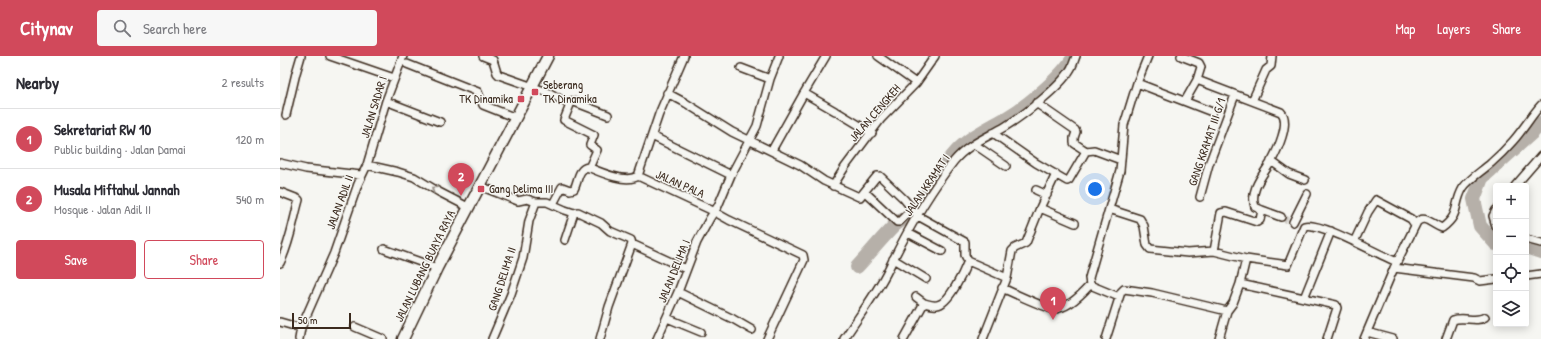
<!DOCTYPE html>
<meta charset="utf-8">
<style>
:root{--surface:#fff;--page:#f7f7f7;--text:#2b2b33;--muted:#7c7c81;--line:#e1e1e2;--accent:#d1495b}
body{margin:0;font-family:"Patrick Hand",sans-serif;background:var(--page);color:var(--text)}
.controls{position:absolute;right:12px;bottom:12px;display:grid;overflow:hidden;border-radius:4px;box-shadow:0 2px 10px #0003}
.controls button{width:36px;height:36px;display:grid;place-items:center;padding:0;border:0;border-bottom:1px solid var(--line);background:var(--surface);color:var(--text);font:20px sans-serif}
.scale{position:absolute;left:12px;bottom:10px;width:59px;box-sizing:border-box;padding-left:4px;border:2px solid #3b2a1e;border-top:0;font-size:11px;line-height:14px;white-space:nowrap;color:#3b2a1e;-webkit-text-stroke:3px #f6f6f2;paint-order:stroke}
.you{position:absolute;left:815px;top:133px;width:14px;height:14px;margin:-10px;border:3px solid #fff;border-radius:50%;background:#1a73e8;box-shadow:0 0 0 6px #1a73e833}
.badge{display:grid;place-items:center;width:26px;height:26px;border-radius:50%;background:var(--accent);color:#fff;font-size:13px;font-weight:700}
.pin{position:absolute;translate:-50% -33px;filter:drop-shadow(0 1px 2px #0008)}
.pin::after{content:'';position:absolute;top:21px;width:14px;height:12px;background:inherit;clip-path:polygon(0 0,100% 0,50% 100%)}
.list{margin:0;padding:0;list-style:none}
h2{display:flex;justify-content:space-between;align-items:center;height:52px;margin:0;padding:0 16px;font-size:17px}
h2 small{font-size:13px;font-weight:400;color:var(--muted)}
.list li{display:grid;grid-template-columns:26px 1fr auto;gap:12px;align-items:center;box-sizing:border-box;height:60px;padding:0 16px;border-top:1px solid var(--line)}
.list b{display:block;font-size:15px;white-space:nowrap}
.list p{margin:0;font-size:13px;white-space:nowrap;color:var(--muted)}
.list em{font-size:13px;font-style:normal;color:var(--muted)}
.actions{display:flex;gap:8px;padding:12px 16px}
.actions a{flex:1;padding:9px 0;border:1px solid var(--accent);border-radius:4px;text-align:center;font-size:14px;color:var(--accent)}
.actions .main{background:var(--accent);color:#fff}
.icon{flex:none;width:22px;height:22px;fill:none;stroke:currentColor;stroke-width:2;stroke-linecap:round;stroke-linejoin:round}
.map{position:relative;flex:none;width:1261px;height:283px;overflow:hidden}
header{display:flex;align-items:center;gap:24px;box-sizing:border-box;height:56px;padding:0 20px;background:var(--accent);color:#fff}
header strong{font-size:19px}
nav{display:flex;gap:22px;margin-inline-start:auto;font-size:14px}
.search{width:280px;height:36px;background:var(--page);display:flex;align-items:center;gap:10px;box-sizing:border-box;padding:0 14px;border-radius:4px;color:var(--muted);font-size:15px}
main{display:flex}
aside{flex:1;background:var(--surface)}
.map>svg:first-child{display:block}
</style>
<header>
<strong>Citynav</strong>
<div class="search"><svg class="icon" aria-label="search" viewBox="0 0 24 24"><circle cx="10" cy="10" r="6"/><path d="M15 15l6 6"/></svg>Search here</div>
<nav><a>Map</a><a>Layers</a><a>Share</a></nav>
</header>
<main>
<aside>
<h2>Nearby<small>2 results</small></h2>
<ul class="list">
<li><span class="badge">1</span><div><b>Sekretariat RW 10</b><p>Public building · Jalan Damai</p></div><em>120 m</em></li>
<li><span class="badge">2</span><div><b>Musala Miftahul Jannah</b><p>Mosque · Jalan Adil II</p></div><em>540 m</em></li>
</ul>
<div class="actions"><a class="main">Save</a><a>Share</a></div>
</aside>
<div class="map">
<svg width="1261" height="283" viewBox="0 0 1261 283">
<rect width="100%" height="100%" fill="#f6f6f2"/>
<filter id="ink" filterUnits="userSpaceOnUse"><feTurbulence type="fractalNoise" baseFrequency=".025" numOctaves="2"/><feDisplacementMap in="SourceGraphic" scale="8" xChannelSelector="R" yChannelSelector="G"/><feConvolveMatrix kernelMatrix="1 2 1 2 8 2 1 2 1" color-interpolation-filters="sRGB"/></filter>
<g filter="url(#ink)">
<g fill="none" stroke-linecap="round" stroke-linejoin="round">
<!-- river -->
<path stroke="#b6b0a9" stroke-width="14" d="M 1216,188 L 1200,170 L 1194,143 L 1202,122 L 1253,76 L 1261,67
M 1246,191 L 1261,196
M 577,211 C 590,197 601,183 614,170 C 620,164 629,161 635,154 C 653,133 663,106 684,88 C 697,77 713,70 728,61 C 747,50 784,19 794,0"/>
<!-- street-tunnel -->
<path stroke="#d1cdc8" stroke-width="7" stroke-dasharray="7 3.5" stroke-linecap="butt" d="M 1001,161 L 1010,165"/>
<!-- street casing -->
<g stroke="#3b2a1e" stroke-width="10">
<path id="street" d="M 50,0 L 114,22
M 203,0 L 213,4 L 217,17 L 219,19 L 270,37 L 290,49 L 284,64 L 314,79 L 310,89 L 317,94 L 309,112
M 404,0 L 379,58 L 358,120 L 431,154 L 449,164 L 523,199 L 524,204 L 487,283
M 598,0 L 636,27
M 901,0 L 919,7 L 921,11 L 917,24 L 1001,56 C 1011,66 997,95 991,106 C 983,119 969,134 975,151 L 982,154 L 980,164 L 977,166 L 946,156 L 941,157 L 934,195
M 127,8 L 198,36 L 203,49 L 236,62
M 461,12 L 490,23
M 857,27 L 932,56
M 387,37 L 404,46 L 452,76 L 520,109 L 544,125 L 579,141 L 580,141 L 597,120 L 600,120 L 624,143 L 638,160 L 685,186 L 685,199 L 688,205
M 524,37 L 546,0
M 106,45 L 160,66
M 905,45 L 917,24
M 972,45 L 986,14 L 991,10 L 992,0
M 756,47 L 795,74 L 796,76 L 794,82 L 794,87 L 806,95
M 290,49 L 292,45 L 328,59
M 559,57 L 592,77
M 6,59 L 16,17 L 21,0
M 713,77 L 756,107 L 787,125 L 789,124 L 806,95
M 372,80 L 451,119
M 694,88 L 726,110
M 492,94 L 524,37 L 555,55
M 806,95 L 814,94 L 841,104
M 991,105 L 1009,118 L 1025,124
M 0,107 L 26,113 L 81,119
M 87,109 L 118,116 L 134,121 L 159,136 L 188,151
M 200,130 L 238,145 L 247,143 L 256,146 L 267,146 L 285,154 L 294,157 L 298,156 L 321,167 L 330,175 L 351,184 L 352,188 L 406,213
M 553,130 L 565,111 L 601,63 L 636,27 L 655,0
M 1235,130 L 1261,100
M 756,134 L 767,139
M 0,136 L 18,143 L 19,144 C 13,165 10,187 0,207
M 585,136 L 617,166 L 619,166 L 632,153
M 920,141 L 929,108 L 955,39
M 273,148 L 282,131 L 290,134 L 294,133 C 298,126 298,112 308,111 C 320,116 346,128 358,120
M 760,152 L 795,167
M 829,153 L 860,163 L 864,170 L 867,189 L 870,193 L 908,197 L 934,195 L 966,203 L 960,228 L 953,247 L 947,255 L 939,283
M 982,154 L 1001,161
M 1216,154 L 1213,160 L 1216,170
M 1013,166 L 1027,138
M 628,177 L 662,195
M 1246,183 L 1261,187
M 285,184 L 294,157
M 1074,186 L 1088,156 L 1096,144 L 1131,163 L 1135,169
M 104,193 L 157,212
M 613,203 L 646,223
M 966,203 L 1008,209 L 1024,170 C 1040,165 1099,199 1117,206
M 1114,212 L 1194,222 L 1200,225 L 1216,223
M 1246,220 L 1261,218
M 960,228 L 1056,249 L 1057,252 L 1047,283
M 810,229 L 809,222 L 840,115 L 844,69 L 857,27 L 868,0
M 810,229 L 839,241
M 722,232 C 731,236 767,253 774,253 C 787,253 802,238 810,229
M 398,236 L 453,263 L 472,274
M 1024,242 L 1051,175
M 644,247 C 648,248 653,250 657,249 C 669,248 684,215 688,205 L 727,222
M 387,262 L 421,276
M 0,266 L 21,272
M 75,271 L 103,283
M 1087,276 L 1113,283
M 19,283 L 21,272 L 54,197 L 78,128 L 87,109 L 106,45 L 123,0
M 212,283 L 231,238 L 243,202 L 249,165 L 256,146
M 320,283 L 329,251 L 352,188
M 377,283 L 398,236 L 417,186 L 430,162 L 438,150 L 451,119 L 477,70 L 490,23 L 499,0
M 564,283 C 579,260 596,238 608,214 C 626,177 648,138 674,105 C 688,88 708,81 726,70 C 744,59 780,31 790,14 C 793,10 794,5 796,0
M 624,283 L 644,247 L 636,241
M 703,283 L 727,222 L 732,195 L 735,192 L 746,187 L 760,152 L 776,118
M 826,283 L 841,236 L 844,233 L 872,237 L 947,255
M 1084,283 L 1114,212 L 1137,166 C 1145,158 1152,169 1162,172 C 1181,158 1173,149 1183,132 C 1190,122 1201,116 1211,107 C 1218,101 1226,93 1233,85 C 1243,74 1251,60 1261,49
M 1166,283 L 1173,264 C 1184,260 1196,267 1205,261"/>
</g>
<!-- secondary casing -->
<g stroke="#3b2a1e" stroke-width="13">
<path id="secondary" d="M 123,283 L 157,212 L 268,0"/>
</g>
<!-- street -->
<use href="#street" stroke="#f6f6f2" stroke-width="7"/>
<!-- secondary -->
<use href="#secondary" stroke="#f6f6f2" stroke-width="10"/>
</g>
<!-- one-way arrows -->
<defs><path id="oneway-chevron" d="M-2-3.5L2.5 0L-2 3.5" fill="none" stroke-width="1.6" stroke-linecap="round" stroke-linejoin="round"/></defs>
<use stroke="#989088" href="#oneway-chevron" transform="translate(154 133) rotate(-147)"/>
</g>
<!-- markers -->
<g fill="#d1495b" stroke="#f6f6f2" stroke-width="1.5">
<rect x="251" y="32" width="8" height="8" rx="2"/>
<rect x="237" y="39" width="8" height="8" rx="2"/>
<rect x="197" y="129" width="8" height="8" rx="2"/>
</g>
<g text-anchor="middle" stroke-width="3" stroke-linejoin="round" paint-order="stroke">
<!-- poi labels -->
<g font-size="12" fill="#3b2a1e" stroke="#f6f6f2" text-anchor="start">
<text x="263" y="33">Seberang<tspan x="263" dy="14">TK Dinamika</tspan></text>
<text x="233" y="47" text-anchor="end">TK Dinamika</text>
<text x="209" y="137">Gang Delima III</text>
</g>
<!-- street labels -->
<g font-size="12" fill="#3b2a1e" stroke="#f6f6f2">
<text transform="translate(94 51) rotate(-73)" y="4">JALAN SADAR I</text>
<text transform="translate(595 57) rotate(-49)" y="4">JALAN CENGKEH</text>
<text transform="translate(927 86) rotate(-71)" y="4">GANG KRAMAT III G/1</text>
<text transform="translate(400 128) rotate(24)" y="4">JALAN PALA</text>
<text transform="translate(647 129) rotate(-56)" y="4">JALAN KRAMAT I</text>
<text transform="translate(60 146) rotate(-70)" y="4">JALAN ADIL II</text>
<text transform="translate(145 210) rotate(-64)" y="4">JALAN LUBANG BUAYA RAYA</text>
<text transform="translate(394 215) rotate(-68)" y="4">JALAN DELIMA I</text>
<text transform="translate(222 223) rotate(-72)" y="4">GANG DELIMA II</text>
</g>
</g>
</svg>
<div class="controls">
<button>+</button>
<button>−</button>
<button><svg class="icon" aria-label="locate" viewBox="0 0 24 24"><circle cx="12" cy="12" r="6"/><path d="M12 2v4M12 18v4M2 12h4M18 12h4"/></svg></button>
<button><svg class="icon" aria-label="layers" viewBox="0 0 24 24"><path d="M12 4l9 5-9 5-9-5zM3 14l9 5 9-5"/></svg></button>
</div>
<div class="scale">50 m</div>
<div class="you"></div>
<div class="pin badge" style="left:773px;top:264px">1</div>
<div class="pin badge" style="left:181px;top:140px">2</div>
</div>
</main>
